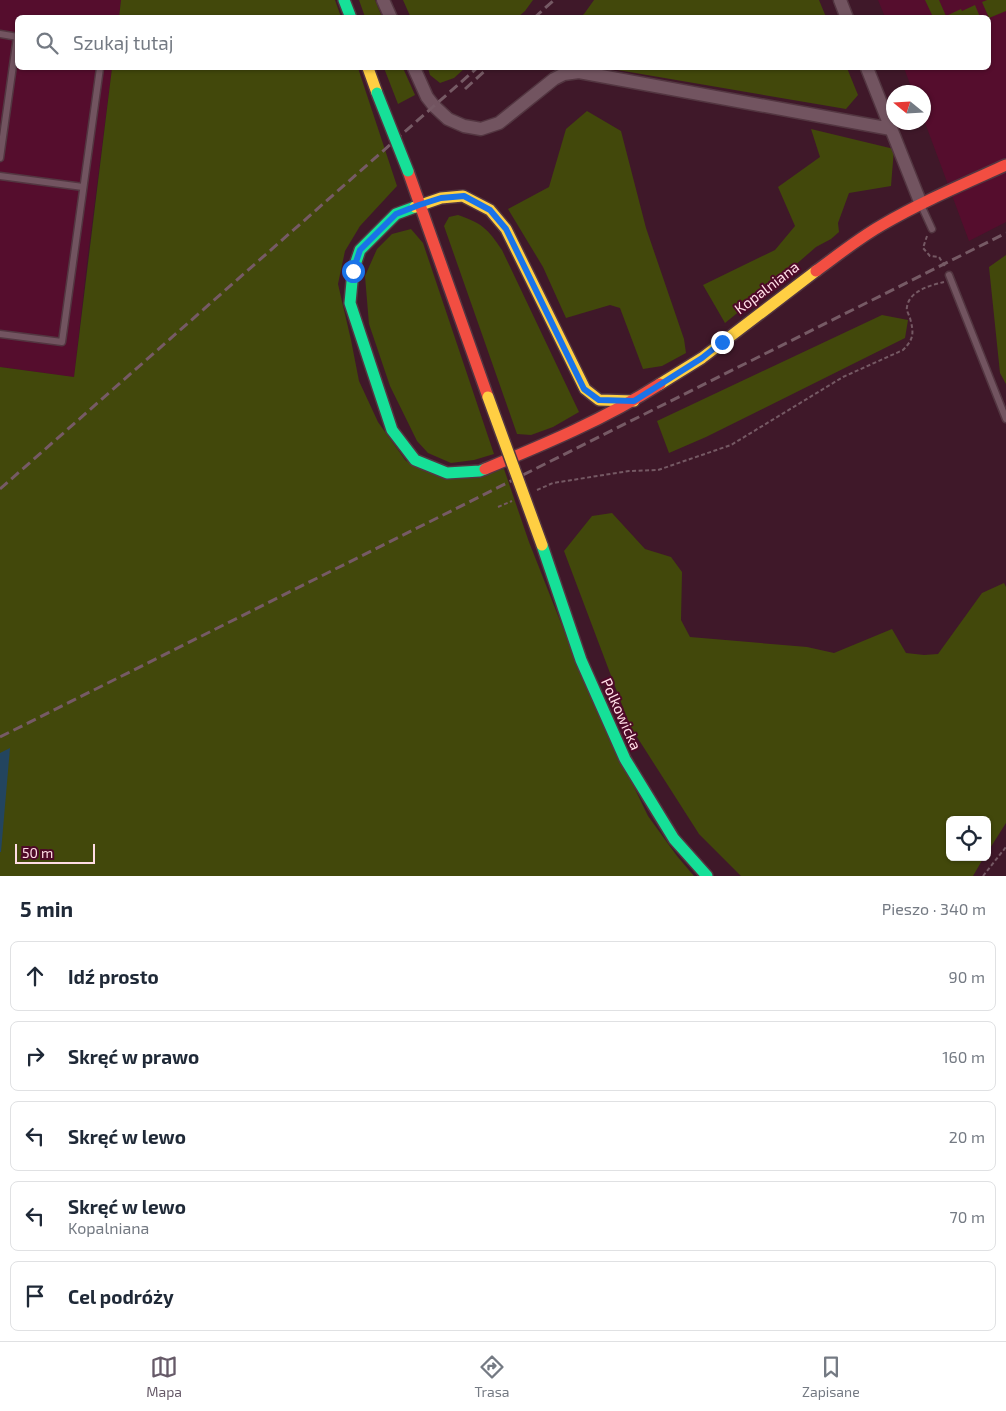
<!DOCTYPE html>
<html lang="pl">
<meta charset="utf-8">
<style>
:root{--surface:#fff;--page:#f2f2f3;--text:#1f2937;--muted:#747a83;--line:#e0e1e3;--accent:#665a68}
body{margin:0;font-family:"Exo 2",sans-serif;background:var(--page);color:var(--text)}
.controls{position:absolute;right:15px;bottom:15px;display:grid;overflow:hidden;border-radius:8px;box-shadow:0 1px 4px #0004}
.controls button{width:45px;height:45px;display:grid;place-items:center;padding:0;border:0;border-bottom:1px solid var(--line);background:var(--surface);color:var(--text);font:25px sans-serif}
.compass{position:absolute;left:886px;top:85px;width:45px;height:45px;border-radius:50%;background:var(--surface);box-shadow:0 1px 4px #0004;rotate:288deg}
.scale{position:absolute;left:15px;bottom:12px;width:80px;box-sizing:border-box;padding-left:5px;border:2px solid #ffdce5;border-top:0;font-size:14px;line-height:18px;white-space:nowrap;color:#ffdce5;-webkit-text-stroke:4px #4e0928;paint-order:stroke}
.stop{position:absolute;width:15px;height:15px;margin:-11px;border:4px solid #1a73e8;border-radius:50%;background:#fff}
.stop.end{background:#1a73e8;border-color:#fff;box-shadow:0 1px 5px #0008}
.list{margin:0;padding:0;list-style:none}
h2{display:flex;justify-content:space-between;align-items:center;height:65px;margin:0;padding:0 20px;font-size:21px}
h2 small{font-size:16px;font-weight:400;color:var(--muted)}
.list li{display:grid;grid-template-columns:32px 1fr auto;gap:15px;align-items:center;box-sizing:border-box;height:70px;margin:0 10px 10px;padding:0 10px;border:1px solid var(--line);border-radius:8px}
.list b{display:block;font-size:19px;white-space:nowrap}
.list p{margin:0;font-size:16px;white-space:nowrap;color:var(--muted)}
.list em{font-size:16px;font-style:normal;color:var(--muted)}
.icon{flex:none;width:28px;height:28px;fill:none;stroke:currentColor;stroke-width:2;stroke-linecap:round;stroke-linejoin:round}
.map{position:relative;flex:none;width:1006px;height:876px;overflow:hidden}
.search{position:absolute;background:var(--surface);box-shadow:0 1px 4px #0004;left:15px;right:15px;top:15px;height:55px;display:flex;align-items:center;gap:12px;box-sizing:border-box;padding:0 18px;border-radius:8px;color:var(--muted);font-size:19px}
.sheet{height:465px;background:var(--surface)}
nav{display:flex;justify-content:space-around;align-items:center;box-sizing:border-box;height:70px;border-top:1px solid var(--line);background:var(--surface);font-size:14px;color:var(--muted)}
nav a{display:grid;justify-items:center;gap:2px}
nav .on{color:var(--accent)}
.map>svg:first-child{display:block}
</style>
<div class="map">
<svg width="1006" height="876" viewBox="0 0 1006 876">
<rect width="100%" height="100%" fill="#3f1829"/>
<!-- built -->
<path fill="#550d2d" d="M 0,0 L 121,0 L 119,17 L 18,18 L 18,68 L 112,68 L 87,262 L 74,377 L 0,367 Z
M 878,0 L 1006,0 L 1006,222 L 969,241 L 924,120 L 924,92 L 913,92 L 904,68 L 988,68 L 988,18 L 885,17 Z"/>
<!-- green -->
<path fill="#42480b" d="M 121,0 L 335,0 L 341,17 L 119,18 Z
M 359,0 L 375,0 L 382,17 L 365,17 Z
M 403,0 L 533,0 L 525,11 L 518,17 L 411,18 Z
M 594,0 L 819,0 L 826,17 L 580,17 L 584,14 Z
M 925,0 L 939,0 L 946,16 L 961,9 L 962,11 L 975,5 L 980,17 L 933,17 Z
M 987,0 L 1006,0 L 1006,11 L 989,18 L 982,2 Z
M 112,68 L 358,68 L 397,186 L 360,226 L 345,251 L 338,284 L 351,340 L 359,381 L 378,422 L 406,461 L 452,478 L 504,469 L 529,542 L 572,651 L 608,733 L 648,816 L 677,856 L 694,876 L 0,876 L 0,367 L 74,377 Z
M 384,68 L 403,68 L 415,95 L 398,104 Z
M 428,68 L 465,68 L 454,78 L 440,83 L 430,75 Z
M 606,68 L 847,68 L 858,95 L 846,109 Z
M 587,111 L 621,131 L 646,228 L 684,339 L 686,353 L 662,366 L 643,369 L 620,308 L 610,305 L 566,318 L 543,267 L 508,209 L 549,187 L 566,129 Z
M 811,129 L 894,149 L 891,186 L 849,193 L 838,223 L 839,232 L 831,239 L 816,247 L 778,280 L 725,323 L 703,285 L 775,250 L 795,226 L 778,187 L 820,157 Z
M 458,215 C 482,223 488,229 502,250 L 579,412 L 553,427 L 531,435 L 517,434 L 444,226 L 449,217 Z
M 411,229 L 423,243 L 494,454 L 474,460 L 451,463 L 428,453 L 417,441 L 390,386 L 369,324 L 365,276 L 377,249 L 392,234 Z
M 1006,255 L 1006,384 L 1000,373 L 989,267 Z
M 882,315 L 908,320 L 905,338 L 706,437 L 669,453 L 657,421 Z
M 612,513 L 645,549 L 671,557 L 682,572 L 681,620 L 690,637 L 807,647 L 834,653 L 892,629 L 906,653 L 924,655 L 938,654 L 982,593 L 1004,583 L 1006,587 L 1006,823 L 987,853 L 987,820 L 950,820 L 950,857 L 984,857 L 973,876 L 741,876 L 699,834 L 630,726 L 564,551 L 592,516 Z"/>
<!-- water -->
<path fill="#23455f" d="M 10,748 L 1,852 L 0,852 L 0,753 Z"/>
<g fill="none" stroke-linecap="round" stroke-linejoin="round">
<!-- lane casing -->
<g stroke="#533641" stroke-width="9">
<path id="lane" d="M 0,34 L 18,37
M 0,158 L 17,37
M 0,176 L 83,187
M 921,205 L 932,229
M 949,275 L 1006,419
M 0,334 L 62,342 L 100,68"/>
</g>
<!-- street casing -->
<g stroke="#533641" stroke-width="15">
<path id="street" d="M 383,0 L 391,18
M 840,0 L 847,18
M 414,68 L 427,97 L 434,106 L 448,119 L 464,126 L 481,129 L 499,123 L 554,79 L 564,74 L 579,72 L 891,129
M 867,68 L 921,204"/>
</g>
<!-- fast casing -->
<g stroke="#533641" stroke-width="14">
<path id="fast" d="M 344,0 L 351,18
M 415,207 L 396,214 L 360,250 L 353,271 L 350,303 L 392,430 L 415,460 L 447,473 L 480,471 L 485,469
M 542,545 L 581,660 L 625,759 L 674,839 L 707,876"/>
</g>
<!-- slow casing -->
<g stroke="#533641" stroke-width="14">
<path id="slow" d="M 368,68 L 377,93
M 415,207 L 441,198 L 463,196 L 490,210 L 506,229 L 585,389 L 599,400 L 634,401
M 660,384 L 702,358 L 816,271"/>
</g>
<!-- jam casing -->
<g stroke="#533641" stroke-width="14">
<path id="jam" d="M 408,171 L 488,397
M 816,271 C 838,255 859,238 882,225 C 921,202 964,184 1006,165
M 485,469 C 545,444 605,419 660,384"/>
</g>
<!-- path -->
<path stroke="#755964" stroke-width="2" stroke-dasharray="4 2.5" stroke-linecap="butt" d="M 927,236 L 923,248 L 930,256 L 939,257 L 946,268
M 537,490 L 553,483 L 629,471 L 658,470 L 731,445 L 843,377 L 903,350 C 914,339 914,333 910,318 C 909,315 906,310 907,307 C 909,291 931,285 944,282
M 498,507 L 512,501
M 983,876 L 1006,847"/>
<!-- lane -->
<use href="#lane" stroke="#725460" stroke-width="6"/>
<!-- street -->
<use href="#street" stroke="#725460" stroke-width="12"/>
<!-- fast -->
<use href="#fast" stroke="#16e098" stroke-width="11"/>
<!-- slow -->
<use href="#slow" stroke="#ffcf43" stroke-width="11"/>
<!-- jam -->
<use href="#jam" stroke="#f24e42" stroke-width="11"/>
<!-- rail -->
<path stroke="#765a65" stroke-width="3" stroke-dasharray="10 5" stroke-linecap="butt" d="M 534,18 L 554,0
M 465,89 L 488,68
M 0,489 L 477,68
M 0,737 L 1006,233"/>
<!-- fast-bridge casing -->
<g stroke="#533641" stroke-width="14" stroke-linecap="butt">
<path id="fast-bridge" d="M 377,93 L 408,171"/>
</g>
<!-- slow-bridge casing -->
<g stroke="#533641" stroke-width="14" stroke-linecap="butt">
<path id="slow-bridge" d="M 488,397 L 542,545"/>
</g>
<!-- fast-bridge -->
<use href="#fast-bridge" stroke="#16e098" stroke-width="11"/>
<!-- slow-bridge -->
<use href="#slow-bridge" stroke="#ffcf43" stroke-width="11"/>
</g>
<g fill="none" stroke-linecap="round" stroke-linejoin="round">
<!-- route -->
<path stroke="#1a73e8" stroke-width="6" d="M 353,271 L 360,250 L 396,214 L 419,205 L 441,198 L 464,196 L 490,210 L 506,229 L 584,389 L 599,400 L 634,401 L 702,358 L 722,342"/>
</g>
<g text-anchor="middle" stroke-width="4" stroke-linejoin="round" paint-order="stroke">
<!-- street labels -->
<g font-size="15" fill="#ffdce5" stroke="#4e0928">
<text transform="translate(767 288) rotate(-37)" y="5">Kopalniana</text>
<text transform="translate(621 714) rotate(66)" y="5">Polkowicka</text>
</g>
</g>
</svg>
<div class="controls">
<button><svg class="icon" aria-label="locate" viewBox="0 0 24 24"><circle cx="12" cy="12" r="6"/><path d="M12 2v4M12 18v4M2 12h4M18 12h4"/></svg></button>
</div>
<svg class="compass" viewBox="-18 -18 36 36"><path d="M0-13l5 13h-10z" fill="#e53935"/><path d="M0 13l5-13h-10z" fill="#747a83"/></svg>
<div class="scale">50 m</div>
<div class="stop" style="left:353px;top:271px"></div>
<div class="stop end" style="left:722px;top:342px"></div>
<div class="search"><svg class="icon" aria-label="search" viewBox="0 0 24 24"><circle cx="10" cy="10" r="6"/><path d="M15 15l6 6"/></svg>Szukaj tutaj</div>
</div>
<section class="sheet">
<h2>5 min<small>Pieszo · 340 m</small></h2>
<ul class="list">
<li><svg class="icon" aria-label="ahead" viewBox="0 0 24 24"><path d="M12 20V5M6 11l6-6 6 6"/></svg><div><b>Idź prosto</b></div><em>90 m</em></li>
<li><svg class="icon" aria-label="right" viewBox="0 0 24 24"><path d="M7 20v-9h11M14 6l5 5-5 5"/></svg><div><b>Skręć w prawo</b></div><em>160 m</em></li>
<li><svg class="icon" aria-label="left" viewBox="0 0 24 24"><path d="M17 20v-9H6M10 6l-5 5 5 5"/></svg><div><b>Skręć w lewo</b></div><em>20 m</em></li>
<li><svg class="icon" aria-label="left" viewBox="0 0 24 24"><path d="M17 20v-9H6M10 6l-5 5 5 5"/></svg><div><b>Skręć w lewo</b><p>Kopalniana</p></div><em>70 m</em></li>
<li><svg class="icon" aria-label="arrive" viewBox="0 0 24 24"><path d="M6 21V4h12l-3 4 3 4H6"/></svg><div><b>Cel podróży</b></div></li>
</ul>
</section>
<nav>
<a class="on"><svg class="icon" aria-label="map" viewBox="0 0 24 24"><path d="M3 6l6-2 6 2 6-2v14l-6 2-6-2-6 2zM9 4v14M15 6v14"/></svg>Mapa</a>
<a><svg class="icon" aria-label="directions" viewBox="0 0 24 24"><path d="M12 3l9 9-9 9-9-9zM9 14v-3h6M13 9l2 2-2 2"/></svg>Trasa</a>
<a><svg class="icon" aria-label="saved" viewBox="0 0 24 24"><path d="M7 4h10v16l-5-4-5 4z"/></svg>Zapisane</a>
</nav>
